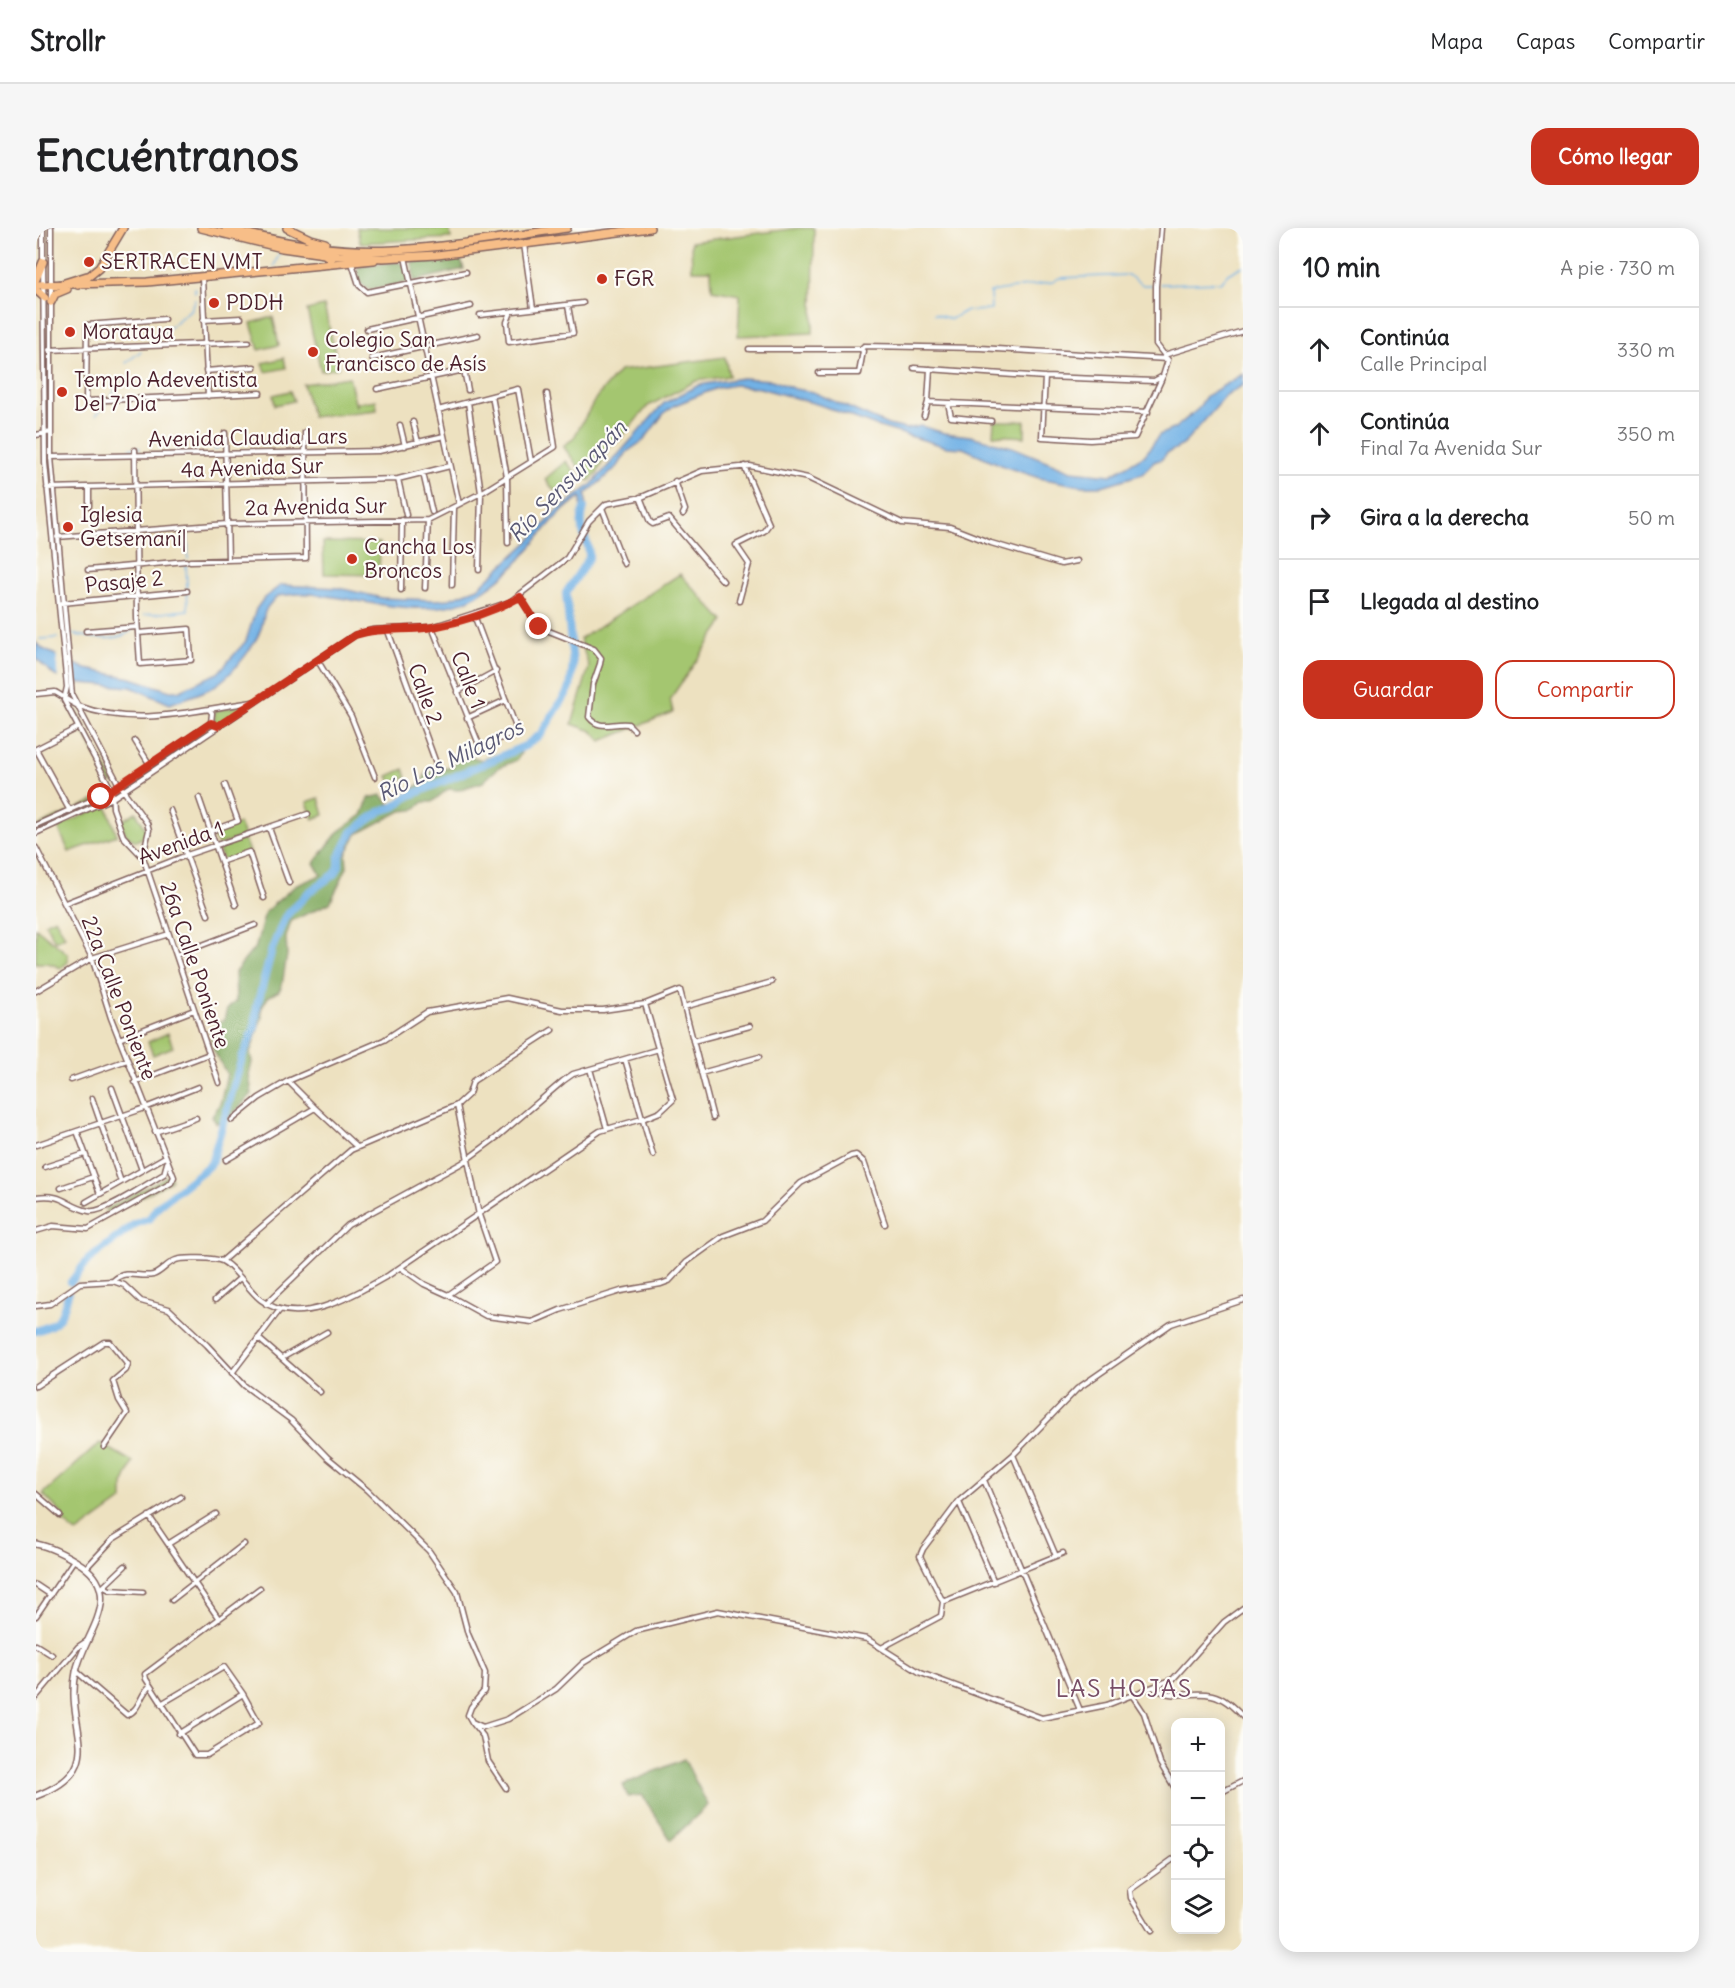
<!DOCTYPE html>
<html lang="es">
<meta charset="utf-8">
<style>
:root{--surface:#fff;--page:#f6f6f6;--text:#202124;--muted:#757577;--line:#e0e0e0;--accent:#c8321e}
body{margin:0;font-family:Delius,sans-serif;background:var(--page);color:var(--text)}
.controls{position:absolute;right:18px;bottom:18px;display:grid;overflow:hidden;border-radius:12px;box-shadow:0 3px 15px #0003}
.controls button{width:54px;height:54px;display:grid;place-items:center;padding:0;border:0;border-bottom:2px solid var(--line);background:var(--surface);color:var(--text);font:30px sans-serif}
.stop{position:absolute;width:18px;height:18px;margin:-14px;border:4px solid #c8321e;border-radius:50%;background:#fff}
.stop.end{background:#c8321e;border-color:#fff;box-shadow:0 2px 6px #0008}
.list{margin:0;padding:0;list-style:none}
h2{display:flex;justify-content:space-between;align-items:center;height:78px;margin:0;padding:0 24px;font-size:26px}
h2 small{font-size:20px;font-weight:400;color:var(--muted)}
.list li{display:grid;grid-template-columns:39px 1fr auto;gap:18px;align-items:center;box-sizing:border-box;height:84px;padding:0 24px;border-top:2px solid var(--line)}
.list b{display:block;font-size:22px;white-space:nowrap}
.list p{margin:0;font-size:20px;white-space:nowrap;color:var(--muted)}
.list em{font-size:20px;font-style:normal;color:var(--muted)}
.actions{display:flex;gap:12px;padding:18px 24px}
.actions a{flex:1;padding:14px 0;border:2px solid var(--accent);border-radius:18px;text-align:center;font-size:21px;color:var(--accent)}
.actions .main{background:var(--accent);color:#fff}
.icon{flex:none;width:33px;height:33px;fill:none;stroke:currentColor;stroke-width:2;stroke-linecap:round;stroke-linejoin:round}
.map{position:relative;flex:none;width:1207px;height:1724px;overflow:hidden;border-radius:18px}
header{display:flex;align-items:center;gap:36px;box-sizing:border-box;height:84px;padding:0 30px;background:var(--surface);border-bottom:2px solid var(--line)}
header strong{font-size:28px}
nav{display:flex;gap:33px;margin-inline-start:auto;font-size:21px}
.intro{display:flex;align-items:center;justify-content:space-between;box-sizing:border-box;height:144px;padding:0 36px}
h1{margin:0;font-size:42px}
.button{padding:15px 27px;border-radius:18px;background:var(--accent);color:#fff;font-size:21px;font-weight:700}
main{display:flex;gap:36px;padding:0 36px}
aside{flex:1;background:var(--surface);border-radius:18px;box-shadow:0 3px 15px #0003}
.map>svg:first-child{display:block}
</style>
<header>
<strong>Strollr</strong>
<nav><a>Mapa</a><a>Capas</a><a>Compartir</a></nav>
</header>
<div class="intro"><h1>Encuéntranos</h1><a class="button">Cómo llegar</a></div>
<main>
<div class="map">
<svg width="1207" height="1724" viewBox="0 0 1207 1724">
<rect width="100%" height="100%" fill="#fdfcf7"/>
<filter id="ink" filterUnits="userSpaceOnUse"><feTurbulence type="fractalNoise" baseFrequency=".0167" numOctaves="2"/><feDisplacementMap in="SourceGraphic" scale="12" xChannelSelector="R" yChannelSelector="G"/><feConvolveMatrix kernelMatrix="1 2 1 2 8 2 1 2 1" color-interpolation-filters="sRGB"/></filter>
<filter id="wash" filterUnits="userSpaceOnUse"><feTurbulence type="fractalNoise" baseFrequency=".008" numOctaves="4" result="noise"/><feDisplacementMap in="SourceGraphic" scale="24" xChannelSelector="R" yChannelSelector="G"/><feGaussianBlur stdDeviation="1.35" result="paint"/><feColorMatrix in="noise" values="0 0 0 0 0 0 0 0 0 0 0 0 0 0 0 0 0 1.4 0 .05"/><feComposite in="paint" operator="in"/></filter>
<g filter="url(#wash)">
<rect width="100%" height="100%" fill="#ede1c0"/>
<!-- green -->
<path fill="#a4c66f" stroke="#77724d" stroke-width="1.5" d="M 321,0 L 413,0 L 415,10 L 324,15 Z
M 762,0 L 778,0 L 777,105 L 702,108 L 704,67 L 676,62 L 675,42 L 656,42 L 655,14 Z
M 288,78 L 303,140 L 285,143 L 271,82 Z
M 237,89 L 243,117 L 223,122 L 215,95 Z
M 689,129 L 693,148 L 660,153 L 612,178 L 583,212 L 573,219 L 561,246 L 553,253 L 527,218 L 537,211 L 560,170 L 583,143 Z
M 248,130 L 250,140 L 230,144 L 227,135 Z
M 313,149 L 320,179 L 320,175 L 340,172 L 341,182 L 276,189 L 267,156 Z
M 254,163 L 258,173 L 239,177 L 237,167 Z
M 958,193 L 989,193 L 989,209 L 957,207 Z
M 530,233 L 542,248 L 521,266 L 509,251 Z
M 287,314 L 344,315 L 343,347 L 288,346 Z
M 644,346 L 688,393 L 634,471 L 637,484 L 565,513 L 556,503 L 536,496 L 553,439 L 544,411 Z
M 32,475 L 36,476 L 78,555 L 74,554 Z
M 204,477 L 205,481 L 182,497 L 178,495 L 179,483 Z
M 368,541 L 371,549 L 356,556 L 352,548 Z
M 68,568 L 70,571 L 0,603 L 0,599 Z
M 283,570 L 288,587 L 277,591 L 271,574 Z
M 67,578 L 71,579 L 81,607 L 33,624 L 22,599 Z
M 100,584 L 111,603 L 108,609 L 100,613 L 91,608 L 84,594 Z
M 203,596 L 208,608 L 182,617 L 176,606 Z
M 208,611 L 213,624 L 187,633 L 182,620 Z
M 19,690 L 29,708 L 19,713 L 9,695 Z
M 0,700 L 32,726 L 32,734 L 25,740 L 12,735 L 0,735 Z
M 132,805 L 137,819 L 117,827 L 112,814 Z
M 133,947 L 136,951 L 133,954 L 89,978 L 87,976 L 72,985 L 69,982 Z
M 64,1215 L 97,1234 L 87,1257 L 87,1272 L 41,1305 L 25,1292 L 26,1286 L 7,1266 Z"/>
<!-- forest -->
<path fill="#83ab62" stroke="#666546" stroke-width="1.5" d="M 420,29 L 425,32 L 428,41 L 378,53 L 376,34 Z
M 361,34 L 369,37 L 374,54 L 333,62 L 324,55 L 322,39 Z
M 478,521 L 485,525 L 481,532 L 462,540 L 447,554 L 422,562 L 412,561 L 396,574 L 388,574 L 377,582 L 365,583 L 321,606 L 310,626 L 311,639 L 294,675 L 255,693 L 250,709 L 251,727 L 246,757 L 243,763 L 232,769 L 225,781 L 226,789 L 214,825 L 216,834 L 213,847 L 216,866 L 191,892 L 180,895 L 176,888 L 184,876 L 191,846 C 182,830 173,820 175,800 L 188,792 L 191,781 L 200,773 L 199,744 L 220,718 L 229,684 L 259,658 L 285,647 L 278,635 L 303,603 L 326,587 L 333,570 L 346,567 L 353,576 L 357,576 L 386,554 L 390,545 L 416,539 L 421,533 L 434,528 L 446,532 Z
M 648,1531 L 672,1577 L 635,1612 L 606,1567 L 592,1569 L 587,1557 Z"/>
<!-- water -->
<path fill="#71b1e5" stroke="#5e6888" stroke-width="1.5" d="M 1207,146 L 1207,157 L 1190,168 L 1147,217 L 1131,225 L 1126,231 L 1118,234 L 1106,246 L 1066,258 L 1045,258 L 1003,250 L 970,239 L 927,220 L 911,219 L 840,198 L 784,177 L 724,160 L 699,157 L 681,160 L 639,177 L 629,184 L 608,212 L 591,224 L 582,238 L 550,266 L 550,283 L 545,289 L 545,269 C 518,285 502,313 481,335 C 471,346 458,356 446,364 C 400,397 325,370 274,366 C 263,365 253,367 242,368 C 221,386 232,389 222,408 C 213,425 194,449 177,459 C 163,467 148,470 134,476 L 95,459 L 44,455 L 19,448 L 0,430 L 0,415 L 7,421 L 50,441 L 95,450 L 134,463 L 142,463 L 182,445 L 210,413 L 220,381 L 228,370 L 245,357 L 303,360 L 346,370 L 400,372 L 413,371 L 442,360 L 493,313 L 521,283 L 556,256 L 628,175 L 663,157 L 706,150 L 736,152 L 759,161 L 777,164 L 852,197 L 870,201 L 885,198 L 908,205 L 934,208 L 976,219 L 1035,243 L 1075,247 L 1109,227 L 1123,207 L 1139,200 L 1162,181 L 1170,168 Z"/>
<!-- pier -->
<path fill="#ede1c0" d="M 20,423 L 38,432 L 41,457 L 23,452 Z"/>
<g fill="none" stroke-linecap="round" stroke-linejoin="round">
<!-- stream -->
<path stroke="#71b1e5" stroke-width="1.5" d="M 238,38 L 244,24
M 1124,56 L 1185,54 L 1192,46 L 1207,38
M 159,64 L 159,60
M 898,86 L 915,91 L 929,83 L 955,82 L 954,64 L 1017,54 L 1023,50 L 1092,47 L 1107,57 L 1116,57
M 113,116 L 154,82 L 159,71
M 90,135 L 105,123
M 75,170 L 85,149
M 60,187 L 70,176
M 94,220 L 104,220
M 178,222 L 186,217
M 152,331 L 152,303
M 108,387 L 152,382 L 150,335
M 34,406 C 55,409 82,417 98,400
M 4,411 L 21,410"/>
<!-- river -->
<path stroke="#71b1e5" stroke-width="8" d="M 35,1054 L 52,1032 L 99,996 L 114,990 L 122,978 L 175,936 L 206,830 L 219,799 L 221,778 L 236,721 L 249,689 L 273,664 L 299,646 L 303,638 L 303,630 L 316,604 L 345,583 L 358,579 L 373,568 L 489,518 L 505,506 L 534,460 L 537,437 L 530,365 L 553,330 C 554,308 540,307 548,280
M 0,1103 C 24,1096 25,1090 32,1066"/>
</g>
</g>
<g filter="url(#ink)">
<g fill="none" stroke-linecap="round" stroke-linejoin="round">
<!-- minor casing -->
<g stroke="#83635f" stroke-width="7">
<path id="minor" d="M 7,0 L 7,29
M 15,0 L 15,229 L 36,467 L 82,555 L 111,595 L 113,602 L 107,628
M 488,16 L 497,80
M 7,29 L 9,235 L 31,459 L 28,472 L 76,563 L 77,580 L 87,608 L 107,629 L 183,855
M 369,29 L 423,276
M 316,35 L 323,57 L 331,64 L 430,44
M 166,50 L 172,168
M 475,84 L 471,94 L 473,114 L 537,105 L 532,78
M 444,87 L 547,75
M 128,91 L 51,97 L 50,173 L 224,165
M 167,92 L 205,90
M 331,101 L 435,78
M 713,121 L 825,121 L 828,118 L 944,120 L 1131,131
M 13,122 L 213,114
M 1128,127 L 1207,103
M 336,130 L 442,107
M 878,140 L 1009,149 L 1118,153 L 1127,148 L 1132,132 L 1120,116 L 1120,58 L 1125,0
M 894,141 L 892,174 L 1112,184
M 170,143 L 218,139
M 783,145 L 823,145 L 827,123 L 825,121
M 1009,149 L 1006,209 L 1054,212 L 1099,209 L 1126,150
M 341,161 L 428,142 L 432,162
M 456,168 L 471,249 L 472,315
M 432,174 L 445,265 L 443,342
M 912,175 L 915,189 L 955,193
M 402,182 L 482,161 L 495,233
M 888,188 L 892,174
M 377,194 L 382,214
M 364,197 L 369,218
M 189,205 L 192,332
M 0,207 L 15,204
M 99,222 L 101,390 L 104,436 L 155,432 L 153,401 L 102,405
M 15,229 L 343,223 L 408,208
M 387,245 L 396,284
M 362,251 L 370,287
M 639,253 L 649,282 L 647,286
M 53,259 L 53,278
M 11,260 L 362,251 L 414,238
M 604,269 L 614,294 L 617,296 L 633,290 L 687,353
M 566,280 L 588,336
M 21,309 L 191,296 L 392,292 L 445,265 L 519,219 L 511,166
M 154,333 L 270,330 L 269,204
M 52,342 L 150,333
M 416,357 L 418,280
M 389,360 L 392,292
M 365,362 L 366,292
M 484,369 L 503,399 L 558,421 L 565,430 L 564,436 L 557,456 L 553,489 C 564,503 576,494 592,496 L 598,502
M 703,373 L 713,336 L 700,317 L 728,303 L 733,296 L 708,238
M 26,375 L 151,363
M 438,387 L 481,502 L 453,516
M 396,399 L 442,514
M 50,403 L 101,399
M 352,403 L 401,538
M 282,433 L 315,488 L 339,549
M 421,464 L 460,443
M 0,466 L 19,464 C 27,468 34,475 43,478 C 101,500 158,482 217,474
M 173,481 L 176,485 L 175,495
M 431,490 L 470,472
M 99,513 L 114,537
M 0,521 L 34,583
M 0,521 L 41,500
M 163,570 L 200,677
M 134,582 L 172,687
M 0,597 L 76,563 L 175,495
M 233,600 L 253,655
M 175,603 L 202,593 L 189,557
M 0,605 L 78,569 L 319,407 L 336,402 L 396,399 L 474,374 L 531,330 L 553,293 L 570,276 L 606,269 L 666,243 L 714,238 L 772,250 L 866,295 L 914,299 L 955,315 L 1025,336 L 1041,333
M 0,620 L 56,730 L 75,790 L 138,949 L 135,955 L 52,1001 L 17,998 L 0,1003
M 187,633 L 213,624 L 228,670
M 29,675 L 151,627 L 272,586
M 140,727 L 219,697
M 0,763 L 56,730 L 133,706
M 648,779 L 736,754
M 83,811 L 158,782
M 657,813 L 714,798
M 589,831 L 617,927
M 554,841 L 571,901
M 665,845 L 723,829
M 35,852 L 91,832
M 252,853 L 348,812 L 391,784 L 471,770 L 526,782 L 567,782 L 609,776 L 644,762 L 677,890
M 99,854 L 173,826
M 76,860 L 106,942
M 56,870 L 85,954
M 279,880 L 321,919
M 41,903 L 64,966
M 119,904 L 160,890
M 0,917 L 109,880 L 162,859
M 190,932 L 279,880 L 252,853 L 223,870 L 196,892
M 9,939 L 49,926
M 25,960 L 57,949
M 0,969 C 29,965 29,978 53,983 C 67,986 114,954 128,946 L 131,935
M 50,974 L 129,929
M 186,1033 L 315,922 L 421,877 L 433,866 L 437,853 L 516,802
M 365,1040 L 388,1056 L 412,1067 L 459,1034 L 443,987 L 421,877
M 78,1052 C 91,1041 102,1050 117,1047 C 126,1044 131,1035 140,1032 C 147,1029 179,1030 186,1033 C 199,1039 213,1063 225,1072 C 263,1101 318,1067 353,1047 L 564,903 L 609,890 L 624,884 L 637,872 L 609,776
M 412,1067 L 450,1088 L 496,1094 L 524,1082 L 585,1063 L 625,1056 L 633,1053 L 651,1034 L 687,1008 L 726,993 L 765,955 L 815,928 L 820,927 L 828,934 L 849,996
M 179,1072 L 203,1051
M 230,1076 L 312,997 L 426,935 L 460,910 L 527,853 L 537,846 L 623,821
M 0,1078 L 14,1076 L 44,1055 L 77,1053 L 88,1057 L 105,1073 L 133,1081 L 171,1117 L 209,1158 L 255,1192 L 291,1229 L 331,1262 L 393,1323 L 421,1364 L 432,1406 L 449,1445 L 448,1463 L 435,1479 L 432,1487 L 436,1494 L 447,1499 L 472,1491 L 520,1461 L 547,1435 L 600,1403 L 682,1383 L 831,1411 L 885,1445 L 1006,1490 L 1071,1477 L 1137,1451 L 1188,1394 L 1207,1380
M 222,1110 L 284,1164
M 246,1130 L 291,1104
M 196,1145 L 243,1083
M 0,1158 L 68,1114 L 74,1114 L 92,1136 L 90,1142 L 77,1153 L 83,1172 L 91,1185 L 68,1219
M 977,1227 L 1020,1328
M 948,1252 L 1044,1482
M 0,1266 L 24,1287
M 923,1274 L 958,1354
M 113,1288 L 183,1391
M 132,1316 L 180,1286
M 50,1340 L 77,1311 L 145,1269
M 0,1357 L 15,1367
M 67,1359 L 89,1338
M 68,1359 L 74,1362 L 107,1364
M 136,1372 L 208,1316
M 907,1374 L 1027,1325
M 0,1388 L 38,1332
M 0,1417 L 16,1427
M 847,1419 L 905,1388 L 907,1374 L 884,1328 L 887,1321 L 923,1273 L 977,1227 L 1041,1161 L 1135,1096 L 1207,1072
M 40,1443 L 91,1487 C 104,1482 104,1466 114,1458
M 1119,1460 C 1138,1473 1155,1462 1176,1467 C 1189,1470 1198,1480 1207,1489
M 1096,1467 L 1108,1485 L 1124,1535 L 1140,1562
M 0,1469 L 42,1419 L 51,1413
M 125,1476 L 188,1439 L 207,1466 L 223,1495 L 171,1527 L 159,1527 L 110,1451 L 109,1446 L 224,1360
M 436,1494 L 447,1508 L 452,1533 L 470,1560
M 143,1506 L 207,1466
M 1184,1565 L 1207,1553
M 1115,1703 L 1095,1670 L 1094,1662 L 1140,1629"/>
</g>
<!-- tertiary casing -->
<g stroke="#83635f" stroke-width="8">
<path id="tertiary" d="M 0,1316 C 16,1319 32,1328 46,1337 C 90,1368 47,1407 40,1444 C 28,1501 76,1539 0,1568"/>
</g>
<!-- primary casing -->
<g stroke="#83635f" stroke-width="10">
<path id="primary" d="M 0,51 L 7,34
M 0,57 L 111,54 L 338,32
M 0,62 L 9,70
M 15,74 L 19,66 L 31,61"/>
</g>
<!-- trunk casing -->
<g stroke="#83635f" stroke-width="10">
<path id="trunk" d="M 165,0 L 246,20 L 302,28 L 347,30 L 401,27 L 614,0
M 190,0 C 244,15 301,25 358,22 C 416,19 474,8 531,0
M 251,0 L 274,11 L 289,15
M 288,26 L 295,31 L 292,36
M 42,57 L 63,40 L 87,0
M 19,58 L 51,48"/>
</g>
<!-- minor -->
<use href="#minor" stroke="#fff" stroke-width="4"/>
<!-- tertiary -->
<use href="#tertiary" stroke="#fff" stroke-width="5"/>
<!-- primary -->
<use href="#primary" stroke="#f7be88" stroke-width="7"/>
<!-- trunk -->
<use href="#trunk" stroke="#f7be88" stroke-width="7"/>
</g>
</g>
<g fill="none" stroke-linecap="round" stroke-linejoin="round" filter="url(#ink)">
<!-- route -->
<path stroke="#c8321e" stroke-width="8" d="M 65,569 L 175,495 L 182,498 L 319,407 C 343,399 371,403 397,399 C 426,394 458,383 484,369 L 503,399"/>
</g>
<!-- markers -->
<g fill="#c8321e" stroke="#fdfcf7" stroke-width="2">
<circle cx="53" cy="34" r="6"/>
<circle cx="566" cy="51" r="6"/>
<circle cx="178" cy="75" r="6"/>
<circle cx="34" cy="104" r="6"/>
<circle cx="277" cy="124" r="6"/>
<circle cx="26" cy="164" r="6"/>
<circle cx="32" cy="299" r="6"/>
<circle cx="316" cy="331" r="6"/>
</g>
<g text-anchor="middle" stroke-width="4.5" stroke-linejoin="round" paint-order="stroke">
<!-- poi labels -->
<g font-size="21" fill="#4a1f2b" stroke="#fdfcf7" text-anchor="start">
<text x="65" y="41">SERTRACEN VMT</text>
<text x="578" y="58">FGR</text>
<text x="190" y="82">PDDH</text>
<text x="46" y="111">Morataya</text>
<text x="289" y="119">Colegio San<tspan x="289" dy="24">Francisco de Asís</tspan></text>
<text x="38" y="159">Templo Adeventista<tspan x="38" dy="24">Del 7 Dia</tspan></text>
<text x="44" y="294">Iglesia<tspan x="44" dy="24">Getsemaní|</tspan></text>
<text x="328" y="326">Cancha Los<tspan x="328" dy="24">Broncos</tspan></text>
</g>
<!-- street labels -->
<g font-size="21" fill="#4a1f2b" stroke="#fdfcf7">
<text transform="translate(212 210) rotate(-1)" y="7">Avenida Claudia Lars</text>
<text transform="translate(216 240) rotate(-2)" y="7">4a Avenida Sur</text>
<text transform="translate(280 279) rotate(-1)" y="7">2a Avenida Sur</text>
<text transform="translate(88 354) rotate(-6)" y="7">Pasaje 2</text>
<text transform="translate(432 452) rotate(69)" y="7">Calle 1</text>
<text transform="translate(389 466) rotate(70)" y="7">Calle 2</text>
<text transform="translate(145 615) rotate(-20)" y="7">Avenida 1</text>
<text transform="translate(159 737) rotate(71)" y="7">26a Calle Poniente</text>
<text transform="translate(83 770) rotate(69)" y="7">22a Calle Poniente</text>
</g>
<!-- water labels -->
<g font-size="22" font-style="italic" fill="#5a5975" stroke="#fdfcf7">
<text transform="translate(531 253) rotate(-46)" y="8">Río Sensunapán</text>
<text transform="translate(414 532) rotate(-26)" y="8">Río Los Milagros</text>
</g>
<!-- quarter labels -->
<g font-size="24" letter-spacing="1.5" fill="#774d66" stroke="#fdfcf7">
<text x="1088" y="1469">LAS HOJAS</text>
</g>
</g>
</svg>
<div class="controls">
<button>+</button>
<button>−</button>
<button><svg class="icon" aria-label="locate" viewBox="0 0 24 24"><circle cx="12" cy="12" r="6"/><path d="M12 2v4M12 18v4M2 12h4M18 12h4"/></svg></button>
<button><svg class="icon" aria-label="layers" viewBox="0 0 24 24"><path d="M12 4l9 5-9 5-9-5zM3 14l9 5 9-5"/></svg></button>
</div>
<div class="stop" style="left:65px;top:569px"></div>
<div class="stop end" style="left:503px;top:399px"></div>
</div>
<aside>
<h2>10 min<small>A pie · 730 m</small></h2>
<ul class="list">
<li><svg class="icon" aria-label="ahead" viewBox="0 0 24 24"><path d="M12 20V5M6 11l6-6 6 6"/></svg><div><b>Continúa</b><p>Calle Principal</p></div><em>330 m</em></li>
<li><svg class="icon" aria-label="ahead" viewBox="0 0 24 24"><path d="M12 20V5M6 11l6-6 6 6"/></svg><div><b>Continúa</b><p>Final 7a Avenida Sur</p></div><em>350 m</em></li>
<li><svg class="icon" aria-label="right" viewBox="0 0 24 24"><path d="M7 20v-9h11M14 6l5 5-5 5"/></svg><div><b>Gira a la derecha</b></div><em>50 m</em></li>
<li><svg class="icon" aria-label="arrive" viewBox="0 0 24 24"><path d="M6 21V4h12l-3 4 3 4H6"/></svg><div><b>Llegada al destino</b></div></li>
</ul>
<div class="actions"><a class="main">Guardar</a><a>Compartir</a></div>
</aside>
</main>
